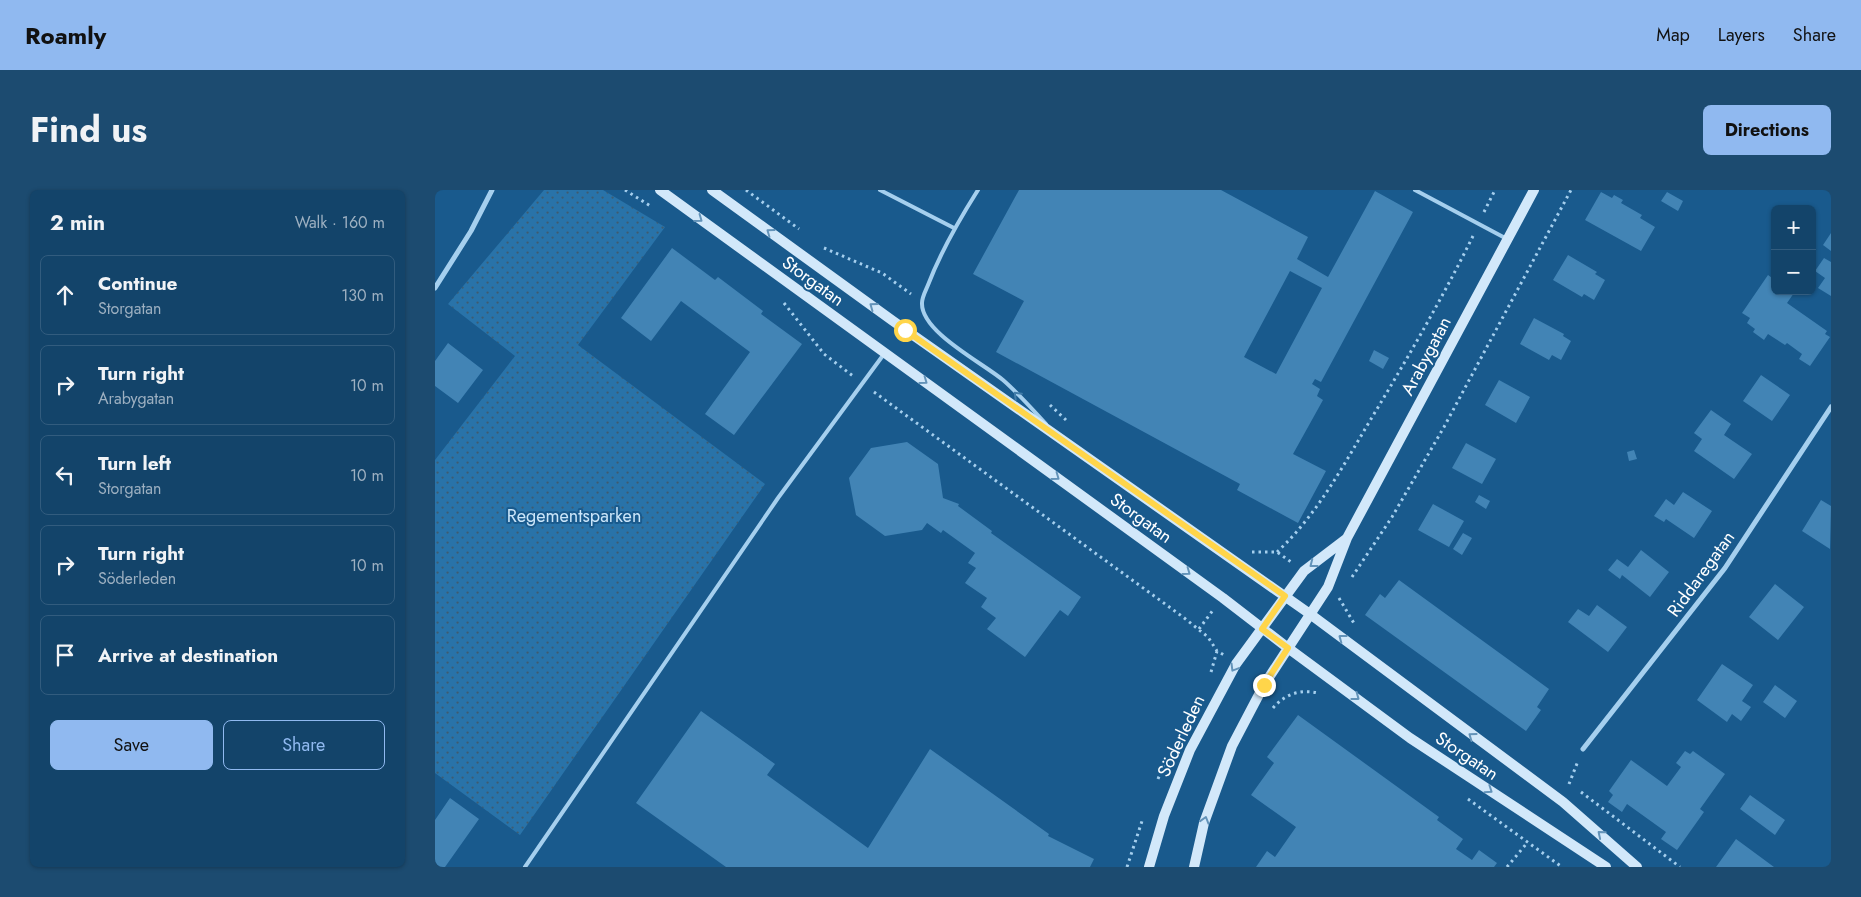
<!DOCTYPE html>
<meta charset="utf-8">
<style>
:root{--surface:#13446a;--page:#1c4b70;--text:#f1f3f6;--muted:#9db0c1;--line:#325c7e;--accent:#90b9f0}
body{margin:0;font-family:Jost,sans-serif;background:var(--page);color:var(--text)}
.controls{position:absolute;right:15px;top:15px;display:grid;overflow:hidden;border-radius:8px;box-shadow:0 1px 4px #0004}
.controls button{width:45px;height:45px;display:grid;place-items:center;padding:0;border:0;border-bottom:1px solid var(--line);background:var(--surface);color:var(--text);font:25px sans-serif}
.stop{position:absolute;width:15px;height:15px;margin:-11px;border:4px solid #ffd54a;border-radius:50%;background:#fff}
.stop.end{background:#ffd54a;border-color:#fff;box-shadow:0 1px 5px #0008}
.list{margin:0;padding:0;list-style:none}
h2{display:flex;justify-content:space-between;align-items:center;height:65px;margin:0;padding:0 20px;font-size:21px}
h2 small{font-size:16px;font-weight:400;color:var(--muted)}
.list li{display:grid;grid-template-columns:32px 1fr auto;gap:15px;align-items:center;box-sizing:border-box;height:80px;margin:0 10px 10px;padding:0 10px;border:1px solid var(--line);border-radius:8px}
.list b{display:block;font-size:19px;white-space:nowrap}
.list p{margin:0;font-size:16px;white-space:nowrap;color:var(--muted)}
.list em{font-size:16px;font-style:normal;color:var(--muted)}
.actions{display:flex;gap:10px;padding:15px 20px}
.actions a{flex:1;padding:11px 0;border:1px solid var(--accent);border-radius:8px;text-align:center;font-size:18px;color:var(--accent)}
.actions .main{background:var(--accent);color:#111}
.icon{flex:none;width:28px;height:28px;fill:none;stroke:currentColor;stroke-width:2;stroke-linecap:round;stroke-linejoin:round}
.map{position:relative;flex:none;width:1396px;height:677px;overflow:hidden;border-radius:8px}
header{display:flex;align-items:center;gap:30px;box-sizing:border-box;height:70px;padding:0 25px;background:var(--accent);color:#111}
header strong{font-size:24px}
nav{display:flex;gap:28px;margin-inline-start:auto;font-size:18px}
.intro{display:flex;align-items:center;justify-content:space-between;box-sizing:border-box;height:120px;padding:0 30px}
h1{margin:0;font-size:35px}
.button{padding:12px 22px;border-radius:8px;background:var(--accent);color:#111;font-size:18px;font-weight:700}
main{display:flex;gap:30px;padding:0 30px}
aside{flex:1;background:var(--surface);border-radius:8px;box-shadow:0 1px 4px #0004}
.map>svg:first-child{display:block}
</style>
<header>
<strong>Roamly</strong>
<nav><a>Map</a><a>Layers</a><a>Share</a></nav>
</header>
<div class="intro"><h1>Find us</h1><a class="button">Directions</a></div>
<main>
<aside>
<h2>2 min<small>Walk · 160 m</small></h2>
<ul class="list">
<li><svg class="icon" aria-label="ahead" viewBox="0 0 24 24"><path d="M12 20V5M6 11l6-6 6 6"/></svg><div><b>Continue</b><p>Storgatan</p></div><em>130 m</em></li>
<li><svg class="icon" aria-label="right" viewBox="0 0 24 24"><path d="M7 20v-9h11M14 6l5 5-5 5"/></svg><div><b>Turn right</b><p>Arabygatan</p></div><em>10 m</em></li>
<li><svg class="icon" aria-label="left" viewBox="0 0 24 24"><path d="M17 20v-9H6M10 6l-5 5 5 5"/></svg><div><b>Turn left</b><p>Storgatan</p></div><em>10 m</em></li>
<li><svg class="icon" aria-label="right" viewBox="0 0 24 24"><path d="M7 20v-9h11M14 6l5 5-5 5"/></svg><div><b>Turn right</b><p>Söderleden</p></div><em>10 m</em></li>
<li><svg class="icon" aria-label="arrive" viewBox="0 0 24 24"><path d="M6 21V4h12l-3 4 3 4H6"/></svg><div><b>Arrive at destination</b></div></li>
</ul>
<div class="actions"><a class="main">Save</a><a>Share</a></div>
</aside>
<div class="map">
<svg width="1396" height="677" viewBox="0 0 1396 677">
<defs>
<pattern id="park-dots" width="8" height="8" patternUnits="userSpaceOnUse" patternTransform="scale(1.25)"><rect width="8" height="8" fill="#2973a9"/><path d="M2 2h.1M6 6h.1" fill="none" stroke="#3e5c71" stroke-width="1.8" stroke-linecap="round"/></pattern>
</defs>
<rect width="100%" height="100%" fill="#195a8d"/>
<!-- park -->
<path fill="url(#park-dots)" d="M 109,0 L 168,0 L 230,37 L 143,155 L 330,294 L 85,645 L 0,583 L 0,270 L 80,166 L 13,114 Z"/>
<!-- building -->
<path fill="#4284b5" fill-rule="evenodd" d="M 584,0 L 786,0 L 873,47 L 862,69 L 893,87 L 940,1 L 978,22 L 886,192 L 880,189 L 877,194 L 885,199 L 882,206 L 888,210 L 858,264 L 891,281 L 863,333 L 802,300 L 805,294 L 561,162 L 589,111 L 538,84 ZM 855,81 L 887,98 L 841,184 L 809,167 Z
M 1166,2 L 1177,8 L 1179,5 L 1188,10 L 1186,13 L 1207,25 L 1205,28 L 1220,37 L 1206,61 L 1150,30 Z
M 1232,2 L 1248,11 L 1243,21 L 1226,11 Z
M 1396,43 L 1396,61 L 1388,55 Z
M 237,58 L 280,90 L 283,87 L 328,121 L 326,124 L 367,154 L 299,245 L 270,224 L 315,162 L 246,111 L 216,151 L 186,128 Z
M 1133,65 L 1162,82 L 1160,84 L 1170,90 L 1159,110 L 1149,104 L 1147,107 L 1118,90 Z
M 1389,68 L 1396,72 L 1396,106 L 1383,98 L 1390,88 L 1380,81 Z
M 1333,85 L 1340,90 L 1340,101 L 1359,103 L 1352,113 L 1392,141 L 1390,144 L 1395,147 L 1375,176 L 1364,169 L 1367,164 L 1352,153 L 1350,155 L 1333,144 L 1329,150 L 1318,142 L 1320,139 L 1312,133 L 1315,128 L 1307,123 Z
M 1099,128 L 1129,144 L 1128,146 L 1136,151 L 1126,170 L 1117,165 L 1114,170 L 1085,154 Z
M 13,153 L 48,180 L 23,213 L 0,196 L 0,171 Z
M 939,160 L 954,168 L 948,179 L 934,171 Z
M 1326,185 L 1355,205 L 1337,231 L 1308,211 Z
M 1064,190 L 1095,207 L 1081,233 L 1050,215 Z
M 1276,220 L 1296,234 L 1289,245 L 1317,264 L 1299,289 L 1259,261 L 1267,249 L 1259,243 Z
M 472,252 L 503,274 L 508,308 L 524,314 L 523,316 L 557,341 L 556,343 L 646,407 L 633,426 L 625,420 L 590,467 L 552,439 L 561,428 L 546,417 L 552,408 L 530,393 L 541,378 L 533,373 L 540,363 L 508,340 L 506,343 L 492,333 L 487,340 L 450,346 L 421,325 L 414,288 L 436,258 Z
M 1031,253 L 1061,269 L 1047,294 L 1017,278 Z
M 1199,260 L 1202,269 L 1194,271 L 1192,262 Z
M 1248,302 L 1277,321 L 1259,348 L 1231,329 L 1229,332 L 1219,326 L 1231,309 L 1239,315 Z
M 1044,305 L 1055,311 L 1051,319 L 1040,312 Z
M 1386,310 L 1396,316 L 1395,359 L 1367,341 Z
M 998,314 L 1029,331 L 1014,357 L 983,340 Z
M 1028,343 L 1037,348 L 1027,365 L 1018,359 Z
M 1206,360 L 1234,382 L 1215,407 L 1187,385 L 1185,389 L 1173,380 L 1182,369 L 1193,377 Z
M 964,390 L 1114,499 L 1102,517 L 1106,520 L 1091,541 L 930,425 L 945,404 L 950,408 Z
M 1340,394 L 1369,417 L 1343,450 L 1314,427 Z
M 1162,415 L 1192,437 L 1173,462 L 1133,432 L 1143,419 L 1154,426 Z
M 1287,474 L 1318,495 L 1307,511 L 1316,517 L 1306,531 L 1297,524 L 1292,532 L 1262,510 Z
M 1340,495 L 1362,511 L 1350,528 L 1328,512 Z
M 266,521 L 340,574 L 332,585 L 433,658 L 495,559 L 614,644 L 613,646 L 659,669 L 655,677 L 291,677 L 201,613 Z
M 863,525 L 1004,627 L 1002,630 L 1028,649 L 1021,659 L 1037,670 L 1044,660 L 1062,673 L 1059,677 L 821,677 L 832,661 L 840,667 L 861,637 L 816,605 L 839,573 L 832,567 Z
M 1250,561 L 1255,564 L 1258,561 L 1290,584 L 1265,619 L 1269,622 L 1242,660 L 1226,649 L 1231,642 L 1192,614 L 1187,622 L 1173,612 L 1178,605 L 1174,601 L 1196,570 L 1232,596 L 1246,577 L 1241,573 Z
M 1315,605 L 1350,630 L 1340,645 L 1305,619 Z
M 15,608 L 44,629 L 10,677 L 0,677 L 0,630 Z
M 1301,649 L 1339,677 L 1281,677 Z"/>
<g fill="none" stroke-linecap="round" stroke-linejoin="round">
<!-- path -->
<path stroke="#a5cfee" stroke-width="3" stroke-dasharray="2.5 4" stroke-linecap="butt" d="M 190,0 L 217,17
M 311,0 L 364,39
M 1049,22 L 1060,0
M 389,58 L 447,83 L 476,104
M 349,113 L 389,164 L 418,186
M 439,202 L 748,427 L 773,447 L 782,461 L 789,465
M 615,215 L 631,230
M 817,362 L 842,362 L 856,372
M 842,362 C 882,325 908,276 936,229 C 972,169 1007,109 1038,46
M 917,387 L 957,327 L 1009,237 L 1136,0
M 904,408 L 920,435
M 764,439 L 778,420
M 776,482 L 782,461
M 838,518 C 850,504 865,499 883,503
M 723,589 L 730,572
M 1134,594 L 1143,571
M 1146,602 L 1245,677
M 1033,609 L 1127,677
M 692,677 L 708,628
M 1072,677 L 1092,653"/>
<!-- lane -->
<path stroke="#a5cfee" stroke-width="4" d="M 445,0 L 519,38
M 543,0 C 524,30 506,61 493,95 C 491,100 487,107 487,113 C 486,142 548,173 568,190 C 583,203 597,219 611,234
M 980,0 L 1072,49
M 90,677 L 343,308 L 449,164"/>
<!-- street -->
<path stroke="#a5cfee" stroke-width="5" d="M 0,98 L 36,41 L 57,0
M 1148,559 L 1290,378 L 1396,217"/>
<!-- secondary -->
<path stroke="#d2e8fa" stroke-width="10" d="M 225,0 L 788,408 L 853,458 L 975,548 L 1171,677
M 277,0 L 458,131 L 875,424 L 1128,612 L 1202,677
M 714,677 L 729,626 L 755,560 L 801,474 L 869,381 L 911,349
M 759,677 L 769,633 L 797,556 L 829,495 L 893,397 L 912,348 L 1099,0"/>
</g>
<!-- one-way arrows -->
<defs><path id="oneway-chevron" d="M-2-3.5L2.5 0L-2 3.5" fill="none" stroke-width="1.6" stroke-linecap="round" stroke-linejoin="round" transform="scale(1.25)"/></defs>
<g stroke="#6393b9">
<use href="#oneway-chevron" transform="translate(264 29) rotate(36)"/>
<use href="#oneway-chevron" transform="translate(335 42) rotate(-144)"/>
<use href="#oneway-chevron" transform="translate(438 116) rotate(-144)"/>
<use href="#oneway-chevron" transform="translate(489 191) rotate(36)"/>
<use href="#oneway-chevron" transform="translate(621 287) rotate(36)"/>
<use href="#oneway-chevron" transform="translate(878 374) rotate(142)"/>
<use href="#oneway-chevron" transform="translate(752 382) rotate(36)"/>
<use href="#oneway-chevron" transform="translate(907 448) rotate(-143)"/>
<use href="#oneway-chevron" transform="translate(799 478) rotate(121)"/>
<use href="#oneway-chevron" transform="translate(921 507) rotate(37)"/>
<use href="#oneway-chevron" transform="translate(1037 546) rotate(-144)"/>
<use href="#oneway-chevron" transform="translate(1054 600) rotate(34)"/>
<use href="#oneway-chevron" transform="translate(770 630) rotate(-73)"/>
<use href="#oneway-chevron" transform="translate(1166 644) rotate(-140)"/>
</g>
<use stroke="#437daa" href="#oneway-chevron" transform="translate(582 205) rotate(-135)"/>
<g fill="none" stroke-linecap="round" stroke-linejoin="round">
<!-- route -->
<path stroke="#ffd54a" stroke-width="6" d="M 470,140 L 850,406 L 827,439 L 853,458 L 829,495"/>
</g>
<g text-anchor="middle" stroke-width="4" stroke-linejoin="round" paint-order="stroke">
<!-- street labels -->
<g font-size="18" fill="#fff" stroke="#195a8d">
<text transform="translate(378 91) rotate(36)" y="6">Storgatan</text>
<text transform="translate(991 166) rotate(-62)" y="6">Arabygatan</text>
<text transform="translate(706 328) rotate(36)" y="6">Storgatan</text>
<text transform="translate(1266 384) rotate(-54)" y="6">Riddaregatan</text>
<text transform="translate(746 546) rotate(-65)" y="6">Söderleden</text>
<text transform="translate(1032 566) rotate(34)" y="6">Storgatan</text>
</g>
<!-- park labels -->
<g font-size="18" fill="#cbe6fa" stroke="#195a8d">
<text x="139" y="332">Regementsparken</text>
</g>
</g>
</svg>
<div class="controls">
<button>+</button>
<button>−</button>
</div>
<div class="stop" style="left:470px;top:140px"></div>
<div class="stop end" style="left:829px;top:495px"></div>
</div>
</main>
